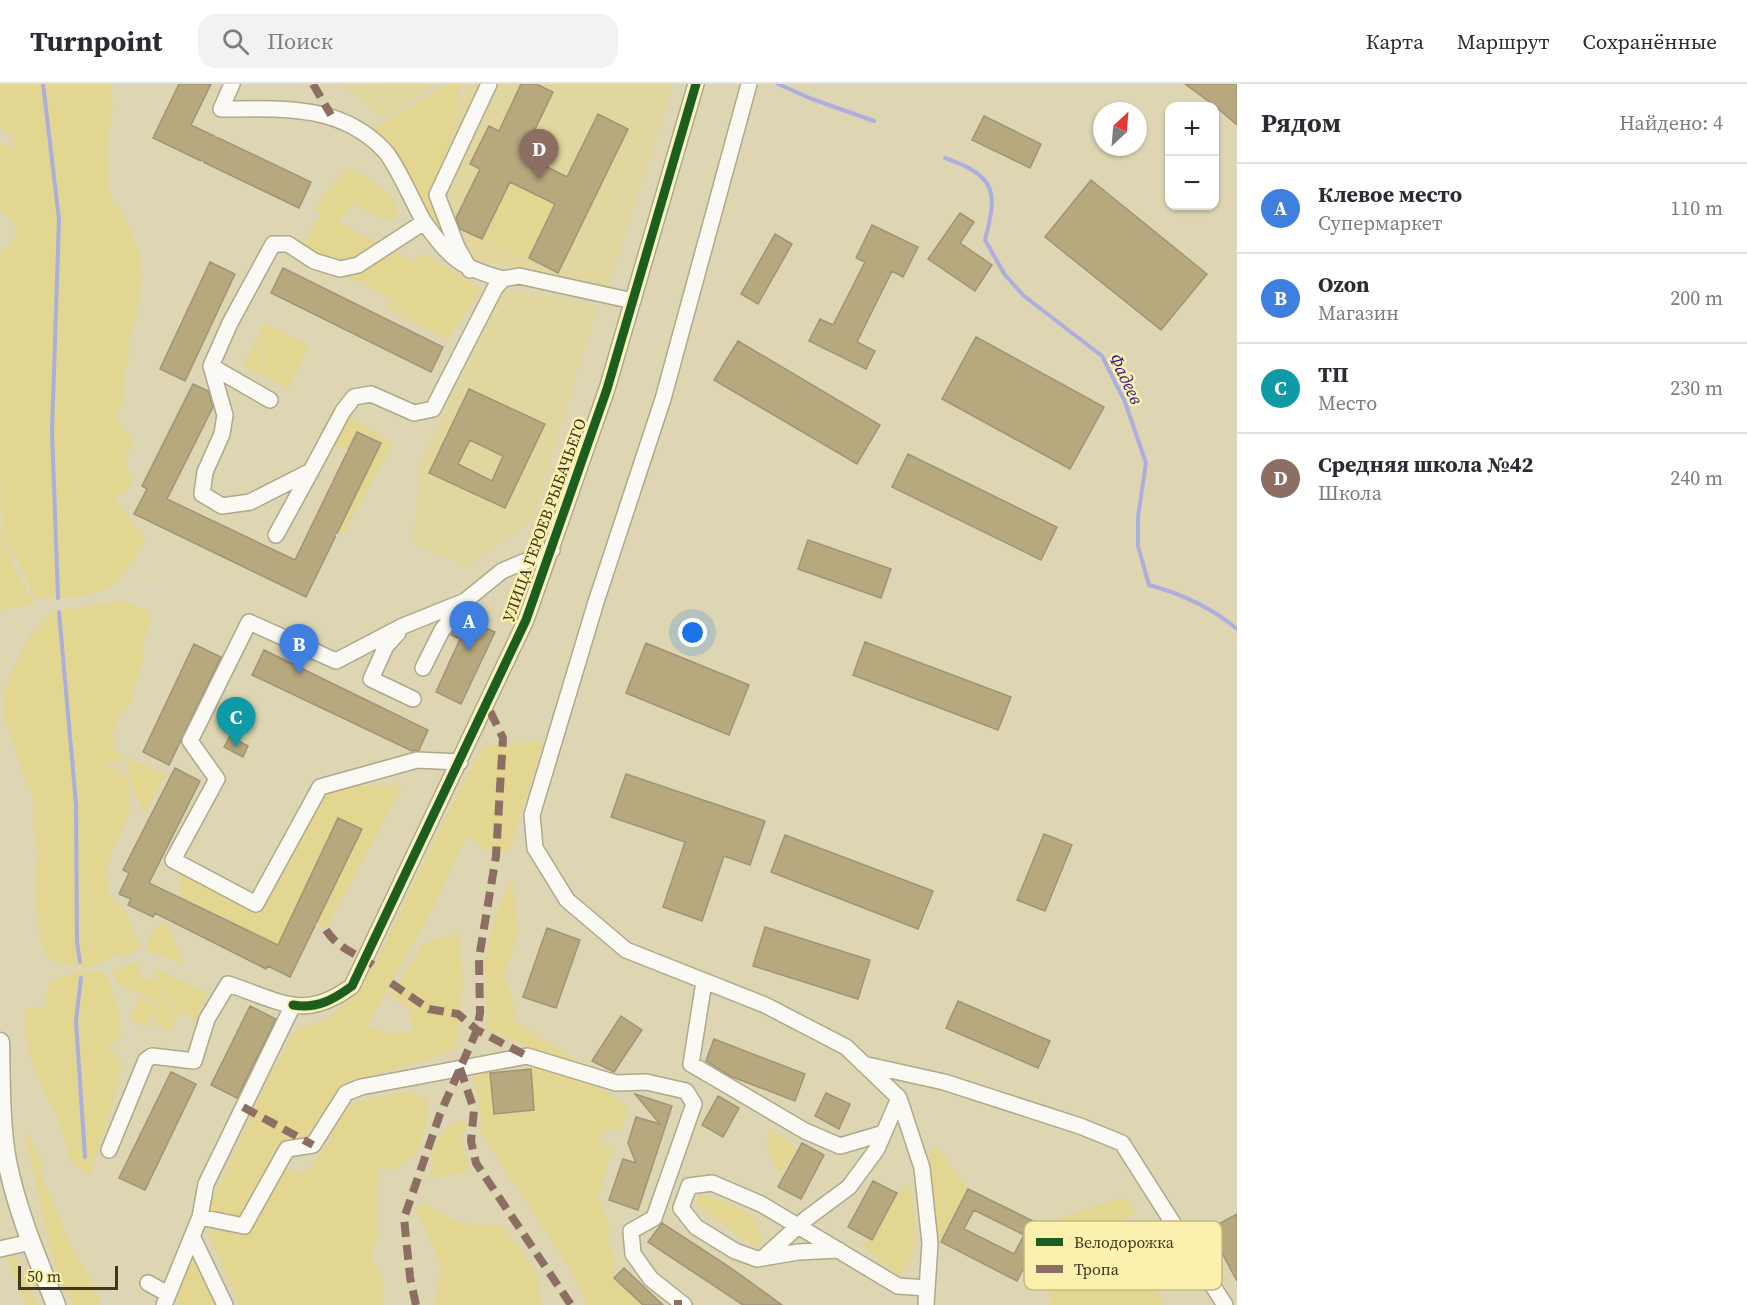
<!DOCTYPE html>
<html lang="ru">
<meta charset="utf-8">
<style>
:root{--surface:#fff;--page:#f2f2f3;--text:#2b2b33;--muted:#7c7c81;--line:#e1e1e2;--accent:#756f52}
body{margin:0;font-family:"Source Serif 4",serif;background:var(--page);color:var(--text)}
.controls{position:absolute;right:18px;top:18px;display:grid;overflow:hidden;border-radius:12px;box-shadow:0 2px 4px #0004}
.controls button{width:54px;height:54px;display:grid;place-items:center;padding:0;border:0;border-bottom:2px solid var(--line);background:var(--surface);color:var(--text);font:30px sans-serif}
.compass{position:absolute;left:1093px;top:18px;width:54px;height:54px;border-radius:50%;background:var(--surface);box-shadow:0 2px 4px #0004;rotate:26deg}
.scale{position:absolute;left:18px;bottom:15px;width:100px;box-sizing:border-box;padding-left:6px;border:3px solid #3d381e;border-top:0;font-size:16px;line-height:21px;white-space:nowrap;color:#3d381e;-webkit-text-stroke:4px #fcf0ae;paint-order:stroke}
.you{position:absolute;left:693px;top:549px;width:21px;height:21px;margin:-15px;border:4px solid #fff;border-radius:50%;background:#1a73e8;box-shadow:0 0 0 9px #1a73e833}
.badge{display:grid;place-items:center;width:39px;height:39px;border-radius:50%;background:var(--accent);color:#fff;font-size:20px;font-weight:700}
.pin{position:absolute;translate:-50% -50px;filter:drop-shadow(0 2px 3px #0008)}
.pin::after{content:'';position:absolute;top:32px;width:21px;height:18px;background:inherit;clip-path:polygon(0 0,100% 0,50% 100%)}
.list{margin:0;padding:0;list-style:none}
h2{display:flex;justify-content:space-between;align-items:center;height:78px;margin:0;padding:0 24px;font-size:26px}
h2 small{font-size:20px;font-weight:400;color:var(--muted)}
.list li{display:grid;grid-template-columns:39px 1fr auto;gap:18px;align-items:center;box-sizing:border-box;height:90px;padding:0 24px;border-top:2px solid var(--line)}
.list b{display:block;font-size:22px;white-space:nowrap}
.list p{margin:0;font-size:20px;white-space:nowrap;color:var(--muted)}
.list em{font-size:20px;font-style:normal;color:var(--muted)}
.icon{flex:none;width:33px;height:33px;fill:none;stroke:currentColor;stroke-width:2;stroke-linecap:round;stroke-linejoin:round}
.map{position:relative;flex:none;width:1237px;height:1221px;overflow:hidden}
header{display:flex;align-items:center;gap:36px;box-sizing:border-box;height:84px;padding:0 30px;background:var(--surface);border-bottom:2px solid var(--line)}
header strong{font-size:28px}
nav{display:flex;gap:33px;margin-inline-start:auto;font-size:21px}
.search{width:420px;height:54px;background:var(--page);display:flex;align-items:center;gap:15px;box-sizing:border-box;padding:0 21px;border-radius:18px;color:var(--muted);font-size:22px}
main{display:flex}
aside{flex:1;background:var(--surface)}
.map>svg:first-child{display:block}
</style>
<header>
<strong>Turnpoint</strong>
<div class="search"><svg class="icon" aria-label="search" viewBox="0 0 24 24"><circle cx="10" cy="10" r="6"/><path d="M15 15l6 6"/></svg>Поиск</div>
<nav><a>Карта</a><a>Маршрут</a><a>Сохранённые</a></nav>
</header>
<main>
<div class="map">
<svg width="1237" height="1221" viewBox="0 0 1237 1221">
<rect width="100%" height="100%" fill="#ded6b2"/>
<!-- built -->
<path fill="#e1d79e" d="M 343,0 L 437,0 L 383,35 Z
M 469,0 L 673,0 L 609,202 L 470,176 L 422,82 Z
M 503,206 L 598,220 L 533,435 L 468,483 L 412,459 L 422,374 Z"/>
<!-- green -->
<path fill="#e3d690" d="M 0,0 L 110,0 L 113,24 L 107,60 L 109,105 L 112,116 L 126,135 L 140,171 L 142,189 L 137,231 L 129,254 L 129,277 L 125,283 L 123,319 L 118,329 L 119,338 L 133,356 L 125,375 L 132,399 L 125,408 L 117,411 L 116,417 L 143,451 L 146,460 L 140,463 C 119,499 113,510 69,513 C 55,514 47,516 33,512 L 18,475 L 8,461 L 0,424 L 0,171 L 15,153 L 15,140 L 0,126 L 0,59 L 14,66 L 14,52 L 0,43 Z
M 448,0 L 461,0 L 436,122 L 459,178 L 370,47 Z
M 347,83 L 371,96 L 394,115 L 398,133 L 386,136 L 353,120 L 338,138 L 413,178 L 417,172 L 427,171 L 481,206 L 446,256 L 388,224 L 396,206 L 390,216 L 298,166 L 322,130 L 314,125 Z
M 510,98 L 555,120 L 529,174 L 482,155 Z
M 264,239 L 309,261 L 288,304 L 243,282 Z
M 343,327 L 394,360 L 343,451 L 336,451 L 381,359 L 357,348 L 347,368 L 327,357 Z
M 0,442 L 16,487 L 34,520 L 0,527 Z
M 120,518 L 135,520 L 153,532 L 145,551 L 142,582 L 135,600 L 132,618 L 118,634 L 113,650 L 114,667 L 166,690 L 144,732 L 131,703 L 125,678 L 101,677 L 126,692 C 139,733 116,748 107,785 C 105,793 108,804 109,812 L 124,826 L 140,864 L 133,869 L 114,871 L 89,884 L 51,877 L 41,859 L 39,844 L 35,800 L 38,768 L 33,743 L 34,713 L 22,687 L 4,631 L 4,613 L 10,591 L 29,552 L 54,527 Z
M 543,658 L 509,768 L 483,765 L 467,751 L 434,821 L 367,943 L 387,949 L 411,948 L 411,927 L 391,912 L 423,860 L 458,848 L 463,895 L 456,965 L 427,976 L 349,997 L 307,1055 L 280,1063 L 239,1134 L 207,1128 L 267,996 L 298,944 L 326,937 L 354,912 L 378,874 L 442,740 L 484,661 Z
M 404,701 L 326,846 L 316,840 L 362,745 L 338,734 L 278,861 L 182,814 L 179,788 L 189,785 L 256,820 L 320,703 Z
M 512,796 L 519,847 L 504,890 L 516,928 L 514,936 L 588,985 L 550,973 L 487,945 C 489,929 486,915 485,899 C 484,863 495,827 512,796 Z
M 165,837 L 185,880 L 145,868 C 146,853 151,843 165,837 Z
M 137,879 L 142,894 L 154,897 L 157,885 L 207,909 L 197,938 L 182,925 L 170,947 L 155,941 L 156,928 L 150,945 L 130,935 L 140,913 L 157,921 L 158,919 L 118,899 L 112,885 Z
M 97,886 L 107,890 L 119,929 L 121,953 L 106,961 L 122,978 L 118,1003 L 90,1092 L 69,1076 C 63,1020 19,986 25,924 L 45,923 L 49,898 L 77,887 Z
M 538,983 L 591,999 L 628,1022 L 621,1045 L 601,1047 L 600,1058 L 608,1063 L 614,1060 L 598,1113 L 609,1142 L 610,1161 L 615,1175 L 614,1194 L 643,1221 L 588,1221 L 575,1192 L 481,1049 L 479,1017 L 471,988 L 490,988 L 494,1030 L 534,1026 L 531,985 Z
M 405,1008 L 428,1014 L 427,1036 L 417,1069 L 393,1086 L 378,1085 L 378,1153 L 370,1174 L 384,1196 L 384,1221 L 240,1221 L 206,1146 L 247,1148 L 256,1137 L 284,1084 L 300,1090 L 309,1084 L 331,1055 L 335,1039 L 353,1019 Z
M 461,1035 L 468,1041 L 461,1054 L 468,1080 L 465,1088 L 430,1095 C 433,1063 432,1053 461,1035 Z
M 23,1043 L 42,1076 L 40,1088 L 71,1161 L 101,1215 L 97,1221 L 74,1221 L 56,1188 Z
M 768,1045 L 780,1051 L 798,1066 L 780,1088 L 767,1065 Z
M 936,1062 L 968,1105 L 941,1158 L 936,1147 L 929,1070 Z
M 909,1099 C 915,1130 923,1167 899,1192 L 861,1161 C 883,1150 888,1116 909,1099 Z
M 698,1110 L 728,1118 L 754,1134 L 763,1157 L 753,1162 L 695,1119 Z
M 1125,1113 L 1136,1128 L 1117,1138 L 1164,1221 L 1051,1221 L 1049,1137 Z
M 422,1119 L 458,1139 L 503,1142 L 537,1189 L 542,1221 L 435,1221 L 441,1179 L 416,1126 Z
M 13,1166 L 38,1221 L 26,1221 L 5,1169 Z
M 193,1174 L 216,1221 L 181,1221 L 176,1216 L 179,1197 Z"/>
<g fill="none" stroke-linecap="round" stroke-linejoin="round">
<!-- stream -->
<path stroke="#acafdd" stroke-width="4" d="M 43,0 L 59,135 L 52,347 L 58,514
M 778,0 L 812,15 L 874,37
M 945,74 C 996,92 998,107 985,156 L 1005,191 L 1024,212 L 1102,272 L 1125,318 L 1146,379 L 1138,433 L 1138,462 L 1149,501 C 1182,510 1211,523 1237,545
M 59,528 L 76,720 L 77,858 L 80,878
M 81,894 L 76,937 L 85,1073"/>
</g>
<!-- building -->
<path fill="#b8a87e" stroke="#9e9479" stroke-width="1.5" fill-rule="evenodd" d="M 179,0 L 211,0 L 191,41 L 311,98 L 299,124 L 153,54 Z
M 521,0 L 536,0 L 553,8 L 526,64 L 548,75 L 545,82 L 567,93 L 598,30 L 628,45 L 558,189 L 529,174 L 555,120 L 510,98 L 482,155 L 460,145 L 456,134 L 480,85 L 470,80 L 489,42 L 499,47 Z
M 1185,0 L 1237,0 L 1237,41 L 1215,22 Z
M 984,32 L 1041,60 L 1030,84 L 972,56 Z
M 1091,96 L 1207,190 L 1161,246 L 1045,153 Z
M 960,129 L 974,138 L 960,159 L 992,181 L 975,207 L 928,175 Z
M 872,141 L 918,163 L 903,193 L 892,187 L 857,258 L 875,267 L 866,285 L 809,257 L 820,235 L 833,241 L 865,178 L 856,174 Z
M 775,150 L 792,160 L 758,220 L 741,210 Z
M 210,178 L 235,190 L 185,297 L 160,285 Z
M 283,184 L 443,263 L 431,288 L 271,209 Z
M 976,253 L 1104,323 L 1070,385 L 942,315 Z
M 738,257 L 880,341 L 857,380 L 714,296 Z
M 193,300 L 208,307 L 213,323 L 167,415 L 295,476 L 357,348 L 381,359 L 306,513 L 134,430 L 147,405 L 142,402 Z
M 469,305 L 545,340 L 505,424 L 429,389 ZM 470,356 L 503,372 L 492,397 L 458,380 Z
M 908,370 L 1057,443 L 1041,476 L 892,403 Z
M 808,456 L 891,485 L 881,514 L 798,485 Z
M 474,528 L 485,533 L 481,542 L 495,548 L 461,620 L 436,608 L 460,555 L 451,551 L 453,548 L 463,535 L 469,538 Z
M 865,558 L 1011,613 L 998,646 L 853,591 Z
M 646,559 L 749,601 L 729,651 L 626,609 Z
M 194,560 L 221,573 L 169,681 L 143,668 Z
M 264,566 L 428,646 L 419,666 L 412,667 L 252,591 Z
M 230,652 L 248,662 L 243,673 L 224,663 Z
M 175,684 L 200,697 L 149,799 L 278,861 L 338,734 L 362,745 L 290,893 L 268,882 L 266,885 L 155,829 L 153,833 L 128,821 L 131,815 L 119,810 L 129,789 L 123,786 Z
M 626,690 L 765,737 L 750,781 L 724,772 L 702,837 L 663,823 L 685,758 L 611,733 Z
M 1044,750 L 1072,761 L 1045,827 L 1017,816 Z
M 785,751 L 933,807 L 918,845 L 771,788 Z
M 765,843 L 870,876 L 858,915 L 753,882 Z
M 547,844 L 580,856 L 556,924 L 523,913 Z
M 958,917 L 1050,957 L 1038,984 L 946,944 Z
M 250,922 L 276,935 L 237,1014 L 211,1001 Z
M 621,932 L 642,946 L 614,988 L 592,977 Z
M 714,955 L 805,990 L 795,1017 L 730,992 L 706,977 Z
M 531,985 L 534,1026 L 494,1030 L 490,989 Z
M 171,988 L 196,1000 L 145,1106 L 119,1094 Z
M 826,1009 L 850,1020 L 839,1045 L 815,1032 Z
M 635,1010 L 672,1022 L 638,1126 L 609,1116 L 623,1075 L 636,1079 L 628,1059 L 636,1033 L 660,1040 Z
M 718,1012 L 739,1024 L 723,1053 L 702,1041 Z
M 802,1059 L 824,1071 L 801,1115 L 778,1103 Z
M 873,1097 L 897,1109 L 872,1156 L 848,1143 Z
M 968,1105 L 1045,1143 L 1017,1197 L 941,1158 ZM 974,1126 L 1024,1151 L 1014,1170 L 964,1145 Z
M 1237,1130 L 1237,1197 L 1209,1145 Z
M 662,1139 L 731,1184 L 782,1221 L 743,1221 L 648,1158 Z
M 624,1184 L 663,1221 L 643,1221 L 614,1194 Z"/>
<g fill="none" stroke-linecap="round" stroke-linejoin="round">
<!-- minor casing -->
<g stroke="#aea88c" stroke-width="18">
<path id="minor" d="M 232,0 L 221,25 C 280,25 339,19 384,66 C 397,80 413,119 424,138 L 358,181 L 340,185 L 314,177 L 288,160 L 273,160 L 230,239 L 211,282 L 225,331 L 222,350 L 205,388 L 202,410 L 222,422 L 250,418 L 311,387 L 343,327 L 354,313 L 371,310 L 414,329 L 433,325 L 495,204 L 503,195 L 519,192 L 633,217
M 749,0 L 663,315 L 596,518 L 532,731 L 535,764 L 567,816 L 626,866 L 765,921 L 846,963 L 899,1014 L 922,1084 L 930,1159 L 926,1221
M 424,138 C 451,175 459,183 503,195
M 470,186 L 457,163 L 437,111 L 489,0
M 211,282 L 270,316
M 276,451 L 311,387
M 398,549 L 386,562 L 371,595 L 413,615
M 423,584 L 442,546 L 465,517
M 460,678 L 417,676 L 320,703 L 256,820 L 173,776 L 217,695 L 190,657 L 249,538 L 336,577 L 403,542 L 465,517 L 502,487 L 552,466
M 704,898 L 691,980 L 805,1047 L 840,1062 L 884,1049
M 863,980 L 944,998 L 1080,1042 L 1122,1059 L 1225,1221
M 109,1066 L 146,976 L 152,972 L 194,977 L 207,935 L 228,900 C 280,917 304,938 352,902 L 526,536 L 607,305 L 696,0
M 200,1133 L 244,1142 L 287,1065 L 313,1061 L 346,1009 L 361,1003 L 527,972 L 616,999 L 646,998 L 686,1007 L 694,1020 L 654,1134 L 631,1147 L 633,1170 L 651,1195 L 684,1221
M 192,1152 L 225,1221
M 0,1165 L 31,1158
M 839,1166 L 798,1168 L 757,1175 L 735,1167 L 696,1143 L 681,1124 L 689,1102 L 712,1099 L 761,1120 L 898,1202 L 927,1204
M 763,1174 L 806,1135 L 849,1103 L 877,1065 L 899,1014
M 148,1199 L 168,1210
M 164,1221 L 200,1133 L 206,1100 L 293,921"/>
</g>
<!-- major casing -->
<g stroke="#aea88c" stroke-width="21">
<path id="major" d="M 0,958 C 1,998 0,1038 7,1077 C 17,1127 37,1174 56,1221"/>
</g>
<!-- path -->
<path stroke="#d8d6cb" stroke-width="2" stroke-dasharray="3 4.5" stroke-linecap="butt" d="M 132,0 L 131,70 L 176,102 L 147,177 L 139,382 L 125,426 L 166,474 L 195,483 C 201,511 211,518 236,531
M 239,39 L 319,92 L 294,148
M 216,53 L 218,38
M 136,74 L 147,175
M 203,78 L 190,80 L 176,102 L 199,103 L 220,167 L 240,190
M 319,92 L 328,48
M 358,196 L 412,230 L 448,266
M 255,221 L 269,298
M 142,302 L 187,300 L 199,291
M 283,323 L 318,341
M 355,335 L 394,359
M 339,363 L 347,368
M 141,379 L 181,300
M 0,391 L 4,424 L 0,436
M 324,394 L 332,399
M 309,419 L 319,425
M 303,433 L 313,438
M 336,451 L 343,451 L 427,518
M 0,456 L 43,524 L 0,597
M 128,507 L 156,503 L 214,519 L 224,559
M 110,508 L 191,457
M 0,530 L 128,507 L 155,535
M 299,546 L 339,457 L 406,341
M 421,625 L 433,640 L 423,662
M 436,663 L 454,645 L 468,615 L 473,613
M 124,672 L 166,690 L 182,668
M 0,699 L 4,734 L 12,760 L 30,905
M 144,732 L 166,690
M 275,811 L 293,827
M 316,840 L 326,846
M 157,841 L 146,856 L 145,868 L 186,954
M 146,856 L 111,800 L 122,776 L 115,773 L 144,732 L 131,703 L 124,672 L 155,535 L 156,503 L 166,474
M 376,884 L 391,899
M 96,885 L 109,887 L 135,969
M 297,907 L 302,892 L 408,694
M 0,908 L 30,905 L 69,888 L 109,883 L 145,868 L 185,880 L 215,894
M 148,959 L 151,937 L 165,909
M 194,991 L 193,996 L 231,1018
M 136,1144 L 204,1003
M 149,1150 L 217,1011
M 5,1177 L 23,1221
M 128,1202 L 130,1221
M 102,1221 L 114,1191 L 89,1122 L 104,1080"/>
<!-- minor -->
<use href="#minor" stroke="#faf9f3" stroke-width="15"/>
<!-- major -->
<use href="#major" stroke="#faf9f3" stroke-width="18"/>
<!-- quiet -->
<path stroke="#8d6e63" stroke-width="8" stroke-dasharray="15 8" stroke-linecap="butt" d="M 313,0 L 331,31
M 326,846 C 338,865 356,869 373,881
M 391,899 L 429,925 L 458,930 L 477,946 L 527,972
M 460,984 L 474,1026 L 471,1057 L 476,1079 L 571,1221
M 243,1023 L 313,1061
M 678,1216 L 678,1221
M 416,1221 L 410,1193 L 404,1134 L 440,1030 L 477,946 L 480,929 L 479,874 L 496,772 L 503,654 L 487,621"/>
<!-- cycleway casing -->
<g stroke="#fcf0ae" stroke-width="13">
<path id="cycleway" d="M 293,921 C 317,925 333,916 352,902 L 526,536 L 607,305 L 696,0"/>
</g>
<!-- cycleway -->
<use href="#cycleway" stroke="#1b5e20" stroke-width="9"/>
</g>
<g text-anchor="middle" stroke-width="5" stroke-linejoin="round" paint-order="stroke">
<!-- street labels -->
<g font-size="16" fill="#3d381e" stroke="#fcf0ae">
<text transform="translate(544 436) rotate(-70)" y="6">УЛИЦА ГЕРОЕВ РЫБАЧЬЕГО</text>
</g>
<!-- water labels -->
<g font-size="18" font-style="italic" fill="#2a1089" stroke="#fcf0ae">
<text transform="translate(1126 295) rotate(64)" y="6">Фадеев</text>
</g>
</g>
<!-- legend -->
<rect x="1024" y="1137" width="198" height="69" rx="9" fill="#fcf0ae" stroke="#c3b983" stroke-width="1.5"/>
<rect x="1036" y="1154" width="27" height="8" fill="#1b5e20"/>
<rect x="1036" y="1181" width="27" height="8" fill="#8d6e63"/>
<g font-size="16" fill="#3d381e">
<text x="1074" y="1164">Велодорожка</text>
<text x="1074" y="1191">Тропа</text>
</g>
</svg>
<div class="controls">
<button>+</button>
<button>−</button>
</div>
<svg class="compass" viewBox="-18 -18 36 36"><path d="M0-13l5 13h-10z" fill="#e53935"/><path d="M0 13l5-13h-10z" fill="#7c7c81"/></svg>
<div class="scale">50 m</div>
<div class="you"></div>
<div class="pin badge" style="left:469px;top:567px;background:#3f7fe0">A</div>
<div class="pin badge" style="left:299px;top:590px;background:#3f7fe0">B</div>
<div class="pin badge" style="left:236px;top:663px;background:#0f9aa8">C</div>
<div class="pin badge" style="left:539px;top:95px;background:#8d6e63">D</div>
</div>
<aside>
<h2>Рядом<small>Найдено: 4</small></h2>
<ul class="list">
<li><span class="badge" style="background:#3f7fe0">A</span><div><b>Клевое место</b><p>Супермаркет</p></div><em>110 m</em></li>
<li><span class="badge" style="background:#3f7fe0">B</span><div><b>Ozon</b><p>Магазин</p></div><em>200 m</em></li>
<li><span class="badge" style="background:#0f9aa8">C</span><div><b>ТП</b><p>Место</p></div><em>230 m</em></li>
<li><span class="badge" style="background:#8d6e63">D</span><div><b>Средняя школа №42</b><p>Школа</p></div><em>240 m</em></li>
</ul>
</aside>
</main>
